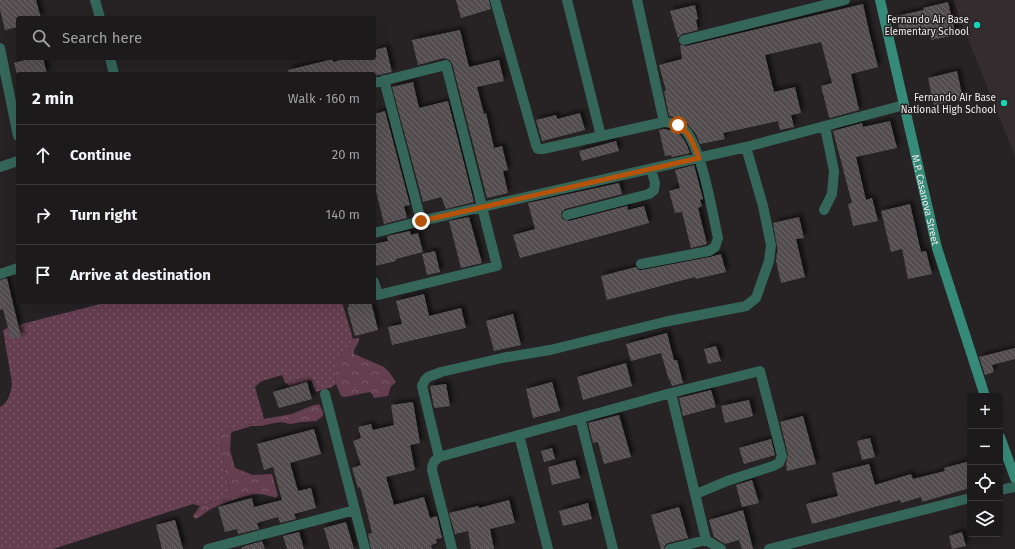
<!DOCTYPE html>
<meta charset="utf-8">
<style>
:root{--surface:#1d1a1c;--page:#2a2729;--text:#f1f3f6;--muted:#a0a1a3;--line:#3b383b}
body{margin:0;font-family:"Fira Sans",sans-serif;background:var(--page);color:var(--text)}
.controls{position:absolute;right:12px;bottom:12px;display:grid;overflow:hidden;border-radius:4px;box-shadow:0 4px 16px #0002}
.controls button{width:36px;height:36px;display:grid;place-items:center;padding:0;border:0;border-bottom:1px solid var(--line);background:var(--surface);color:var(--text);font:20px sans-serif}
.stop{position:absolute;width:12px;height:12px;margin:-9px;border:3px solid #b45309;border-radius:50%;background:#fff}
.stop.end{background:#b45309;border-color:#fff;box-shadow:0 1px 4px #0008}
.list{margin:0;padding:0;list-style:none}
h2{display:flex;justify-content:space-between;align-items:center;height:52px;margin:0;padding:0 16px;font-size:17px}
h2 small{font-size:13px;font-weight:400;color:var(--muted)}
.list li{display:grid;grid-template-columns:26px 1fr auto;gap:12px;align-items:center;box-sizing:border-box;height:60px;padding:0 16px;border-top:1px solid var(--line)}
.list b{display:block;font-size:15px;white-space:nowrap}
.list em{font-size:13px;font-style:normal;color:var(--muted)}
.icon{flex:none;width:22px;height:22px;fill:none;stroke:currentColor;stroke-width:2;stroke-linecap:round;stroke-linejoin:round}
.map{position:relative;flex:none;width:1015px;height:549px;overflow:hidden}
.search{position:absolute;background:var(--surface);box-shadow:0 4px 16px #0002;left:16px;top:16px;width:360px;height:44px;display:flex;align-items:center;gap:10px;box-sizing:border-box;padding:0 14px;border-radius:4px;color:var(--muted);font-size:15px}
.panel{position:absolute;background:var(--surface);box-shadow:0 4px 16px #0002;left:16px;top:72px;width:360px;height:232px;border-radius:4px}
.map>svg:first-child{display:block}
</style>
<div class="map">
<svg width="1015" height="549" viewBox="0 0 1015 549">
<defs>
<pattern id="grass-dots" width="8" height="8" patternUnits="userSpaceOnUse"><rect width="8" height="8" fill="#653e50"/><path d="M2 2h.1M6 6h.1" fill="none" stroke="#7b5a69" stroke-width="1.8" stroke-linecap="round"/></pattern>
<pattern id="forest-crowns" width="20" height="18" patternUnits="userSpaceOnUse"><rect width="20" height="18" fill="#653e50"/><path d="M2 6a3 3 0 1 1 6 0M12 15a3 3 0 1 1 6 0" fill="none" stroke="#7b5a69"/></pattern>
<pattern id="building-back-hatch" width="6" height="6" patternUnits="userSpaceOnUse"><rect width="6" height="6" fill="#524e4f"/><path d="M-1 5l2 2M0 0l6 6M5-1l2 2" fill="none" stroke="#6b6868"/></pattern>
<filter id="shadow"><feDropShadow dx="3.5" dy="-3.5" stdDeviation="2" flood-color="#0009"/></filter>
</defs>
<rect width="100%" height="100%" fill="#272325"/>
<!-- built -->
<path fill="#352c30" d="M 953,0 L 1015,0 L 1015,156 L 972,49 Z"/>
<!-- grass -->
<path fill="url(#grass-dots)" d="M 108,302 L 342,302 L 353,339 L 335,371 L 336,384 L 332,387 L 316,392 L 311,380 L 289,386 L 285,382 L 282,375 L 262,381 L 259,383 L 255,387 L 264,419 L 256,423 L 230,429 L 220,446 L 223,456 L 225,474 L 230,489 L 229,495 L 223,499 L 200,506 L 193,504 L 53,549 L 0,549 L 0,407 C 9,402 11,392 12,383 L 3,330 L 10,327 Z"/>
<!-- forest -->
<path fill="url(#forest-crowns)" d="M 359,338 C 360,344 353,347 354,354 L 384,367 L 389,372 L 396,382 L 394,384 L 391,386 L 388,396 L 374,398 L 372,394 L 370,392 L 345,397 L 341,396 L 336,384 L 335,371 L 336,363 L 345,352 L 353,339 Z
M 319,404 L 323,412 L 323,416 L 316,421 L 302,422 L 290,424 L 281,422 L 275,423 L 260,426 L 252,426 L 232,432 L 231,434 L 230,450 L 235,468 L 253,475 L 272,474 L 278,496 L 276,498 C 270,496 263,494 257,494 C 246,495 221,504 211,509 C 205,512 201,517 195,519 L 193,516 L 200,506 L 223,499 L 229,494 L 230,489 L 225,475 L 223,456 L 220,446 L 220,439 L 224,433 L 230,429 L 256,423 L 264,419 L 292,414 L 311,406 Z"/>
<!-- building -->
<path fill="url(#building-back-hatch)" filter="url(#shadow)" d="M 0,0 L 36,0 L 41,18 L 18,18 L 18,27 L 5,30 L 0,10 Z
M 456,0 L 489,0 L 491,9 L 461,18 Z
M 948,2 L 956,35 L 931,40 L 928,28 L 900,34 L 896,16 L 924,10 L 923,8 Z
M 863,4 L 869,31 L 878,67 L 851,74 L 859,110 L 830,118 L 829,117 L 821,86 L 832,83 L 821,42 L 765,55 L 774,92 L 795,87 L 801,113 L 791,115 L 794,127 L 780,130 L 778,121 L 723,133 L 725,139 L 700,144 L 696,134 L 687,123 L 680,119 L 669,116 L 664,91 L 666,91 L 659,65 L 682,59 L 680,45 L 686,46 Z
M 695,5 L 698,19 L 696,20 L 698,30 L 682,34 L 678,38 L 670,11 Z
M 460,30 L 469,67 L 499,60 L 504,81 L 477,87 L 484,114 L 486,113 L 494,148 L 502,146 L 508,170 L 503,171 L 508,193 L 487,198 L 452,63 L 450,60 L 444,58 L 418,65 L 412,40 Z
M 386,47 L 392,72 L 374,76 L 374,74 L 288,74 L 288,70 L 333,59 L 333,62 L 348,58 L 374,58 L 374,50 Z
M 32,58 L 43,58 L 47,74 L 17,74 L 14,63 Z
M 957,71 L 963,99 L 934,105 L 928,78 Z
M 413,82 L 419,108 L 448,101 L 474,202 L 446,209 L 441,197 L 423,202 L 392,87 Z
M 385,111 L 410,205 L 404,206 L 407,218 L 384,224 L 374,183 L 374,114 Z
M 580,113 L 585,130 L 542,141 L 536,120 L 556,115 L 557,119 Z
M 890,121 L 897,148 L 856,157 L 866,200 L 872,198 L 878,221 L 853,226 L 848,204 L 852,203 L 833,131 L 862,123 L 863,127 Z
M 664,129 L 678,132 L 685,141 L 690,153 L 672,157 L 671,155 L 665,156 L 659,130 Z
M 616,141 L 619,151 L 582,161 L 579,151 Z
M 694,165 L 703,199 L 700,200 L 702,206 L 698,208 L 707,244 L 691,248 L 682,212 L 675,213 L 669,191 L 680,188 L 675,170 Z
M 619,183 L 622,194 L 565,209 L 561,213 L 562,219 L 569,221 L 627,206 L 628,210 L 644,206 L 649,223 L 520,258 L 513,235 L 535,229 L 528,203 Z
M 910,204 L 921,252 L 926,251 L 932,274 L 908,279 L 902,249 L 891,252 L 881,211 Z
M 469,217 L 482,263 L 461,268 L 449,221 Z
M 799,217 L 804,238 L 796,239 L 805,277 L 781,283 L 776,261 L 777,252 L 778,252 L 773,223 Z
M 410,231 L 411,235 L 418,233 L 423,252 L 396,259 L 396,261 L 375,266 L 374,260 L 374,244 L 388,241 L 387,236 Z
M 435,251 L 440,272 L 427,275 L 422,254 Z
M 721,254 L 726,272 L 696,279 L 695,277 L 607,300 L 601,276 L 636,267 L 639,270 L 642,270 L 710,257 Z
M 7,278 L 21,337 L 11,339 L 3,309 L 0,310 L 0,280 Z
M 424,294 L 429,316 L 461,308 L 466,328 L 392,345 L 388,327 L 402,324 L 396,301 Z
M 348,302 L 371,302 L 378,330 L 355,336 L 347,308 L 349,307 Z
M 513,314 L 521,345 L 494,351 L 486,321 Z
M 667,333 L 674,360 L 677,360 L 683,383 L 672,386 L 670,380 L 669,380 L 661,353 L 631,361 L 626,344 Z
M 716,346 L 721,361 L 708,364 L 704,349 Z
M 1015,348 L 1015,359 L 992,365 L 994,372 L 985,375 L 979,357 Z
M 626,363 L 632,386 L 583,400 L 577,377 Z
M 307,382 L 312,399 L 279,408 L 273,392 Z
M 552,382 L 560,411 L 533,418 L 526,389 Z
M 446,384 L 450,406 L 434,408 L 430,386 Z
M 711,390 L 716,407 L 683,416 L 679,398 Z
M 749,400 L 753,416 L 725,423 L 721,406 Z
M 413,402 L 420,443 L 410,445 L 415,470 L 386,477 L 394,505 L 424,497 L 430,518 L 437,516 L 442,538 L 436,539 L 437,543 L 431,545 L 432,549 L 371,549 L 368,534 L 372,533 L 367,512 L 360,487 L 358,488 L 352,468 L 361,465 L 353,441 L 361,438 L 358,427 L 371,424 L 373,430 L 394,425 L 391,405 Z
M 619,415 L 631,457 L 604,464 L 598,442 L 593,443 L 588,423 Z
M 803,416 L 816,464 L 787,471 L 786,464 L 788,454 L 780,422 Z
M 314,429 L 321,454 L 290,463 L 298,491 L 311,488 L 316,508 L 294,514 L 296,519 L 280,523 L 278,517 L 257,523 L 259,529 L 238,534 L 237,529 L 225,532 L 218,507 L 252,498 L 254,507 L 282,500 L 273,467 L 264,470 L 257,444 Z
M 870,438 L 875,457 L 862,460 L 857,441 Z
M 771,439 L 775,455 L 744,464 L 739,448 Z
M 552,448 L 555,459 L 544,462 L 541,451 Z
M 575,460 L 580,478 L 552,485 L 548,467 Z
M 970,461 L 970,488 L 922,502 L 921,497 L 901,503 L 900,500 L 812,524 L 806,504 L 838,496 L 832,473 L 869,464 L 875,485 L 911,474 L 913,479 L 945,471 L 944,468 Z
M 752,480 L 759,503 L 742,507 L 736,485 Z
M 509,500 L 515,523 L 490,529 L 494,549 L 471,549 L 468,531 L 455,534 L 449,513 L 478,506 L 479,508 Z
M 588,503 L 592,519 L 563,526 L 559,511 Z
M 679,507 L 688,538 L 668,543 L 665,545 L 664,549 L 661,549 L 651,515 Z
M 743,510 L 750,537 L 753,549 L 742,549 L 739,540 L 725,544 L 714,537 L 709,520 Z
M 175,520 L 183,549 L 162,549 L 156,525 Z
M 346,522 L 354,549 L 330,549 L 324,528 Z
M 299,532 L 304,549 L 287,549 L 283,536 Z
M 962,532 L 966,546 L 952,549 L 949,536 Z
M 262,541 L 265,549 L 242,549 L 242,547 Z"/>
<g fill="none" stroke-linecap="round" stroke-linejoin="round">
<!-- street -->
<path stroke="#35665a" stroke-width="10" d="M 95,0 L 100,18
M 495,0 L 536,145 L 538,149 L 543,149 L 664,122 C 671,123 680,124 684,129 C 702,148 712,211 718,238 L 715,247 L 709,251 L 641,264
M 567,0 L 601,136
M 637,0 L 664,122
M 684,40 L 845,0
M 0,48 L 18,136
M 110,58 L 114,74
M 384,80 L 421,221
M 374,83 L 446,65 L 497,266 L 378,295 L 374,282
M 0,167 L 18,161
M 824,210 L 832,194 L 834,171 L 825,127
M 567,215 L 649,194 L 654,190 L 655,183 L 651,169
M 374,233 L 421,221 L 746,147 L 904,105
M 0,274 L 18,268
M 671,393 L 706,540
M 325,394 L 365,549
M 580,418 L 613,549
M 519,435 L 548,549
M 439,457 L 422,386 L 425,380 L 428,377 L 441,372 L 502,358 L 550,350 L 664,322 L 746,306 L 756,298 L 769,261 L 771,245 L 763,206 L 746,147
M 1000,490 L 1015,487
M 208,549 L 355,510
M 452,549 L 432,470 C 432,463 434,461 439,457 L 671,393 L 760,371 L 782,456 L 779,463 L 773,466 L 727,481 L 696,494
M 670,549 L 706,540 L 721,549
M 769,549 L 970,498"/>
<!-- secondary -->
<g stroke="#368b78" stroke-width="10">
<path id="s1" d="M 880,0 L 937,248 L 985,396"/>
<path d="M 1000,437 L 1015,478"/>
</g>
</g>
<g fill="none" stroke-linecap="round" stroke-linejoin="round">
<!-- route -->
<path stroke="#b45309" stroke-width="5" d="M 421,221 L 699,158 C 694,146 690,132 678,125"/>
</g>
<!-- markers -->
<g fill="#14d5b3" stroke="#272325" stroke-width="1.5">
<circle cx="977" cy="25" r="4"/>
<circle cx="1004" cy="103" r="4"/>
</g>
<g text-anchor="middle" stroke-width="3" stroke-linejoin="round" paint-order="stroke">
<!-- poi labels -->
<g font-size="10" fill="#edeaeb" stroke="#272325" text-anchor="end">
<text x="969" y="23">Fernando Air Base<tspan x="969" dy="12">Elementary School</tspan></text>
<text x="996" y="101">Fernando Air Base<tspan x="996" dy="12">National High School</tspan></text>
</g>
<!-- street labels -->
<g font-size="10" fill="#edeaeb" stroke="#272325">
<text dy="4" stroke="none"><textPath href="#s1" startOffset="205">M.P. Casanova Street</textPath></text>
</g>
</g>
</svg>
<div class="controls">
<button>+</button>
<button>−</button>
<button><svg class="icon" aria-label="locate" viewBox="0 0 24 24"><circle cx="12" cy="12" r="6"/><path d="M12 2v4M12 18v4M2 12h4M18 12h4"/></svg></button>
<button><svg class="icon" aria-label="layers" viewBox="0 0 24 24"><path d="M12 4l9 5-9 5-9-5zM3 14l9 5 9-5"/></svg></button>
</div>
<div class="stop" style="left:678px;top:125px"></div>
<div class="stop end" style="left:421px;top:221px"></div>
<div class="search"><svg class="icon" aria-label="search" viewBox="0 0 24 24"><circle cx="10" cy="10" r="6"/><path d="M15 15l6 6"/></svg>Search here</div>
<section class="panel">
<h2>2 min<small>Walk · 160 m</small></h2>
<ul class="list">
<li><svg class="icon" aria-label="ahead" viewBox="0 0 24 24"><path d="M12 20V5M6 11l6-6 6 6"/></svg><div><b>Continue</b></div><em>20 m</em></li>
<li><svg class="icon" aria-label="right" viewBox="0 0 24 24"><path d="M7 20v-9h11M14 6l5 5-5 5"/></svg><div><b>Turn right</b></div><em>140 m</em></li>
<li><svg class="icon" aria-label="arrive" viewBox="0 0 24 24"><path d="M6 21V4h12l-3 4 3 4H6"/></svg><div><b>Arrive at destination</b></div></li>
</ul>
</section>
</div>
